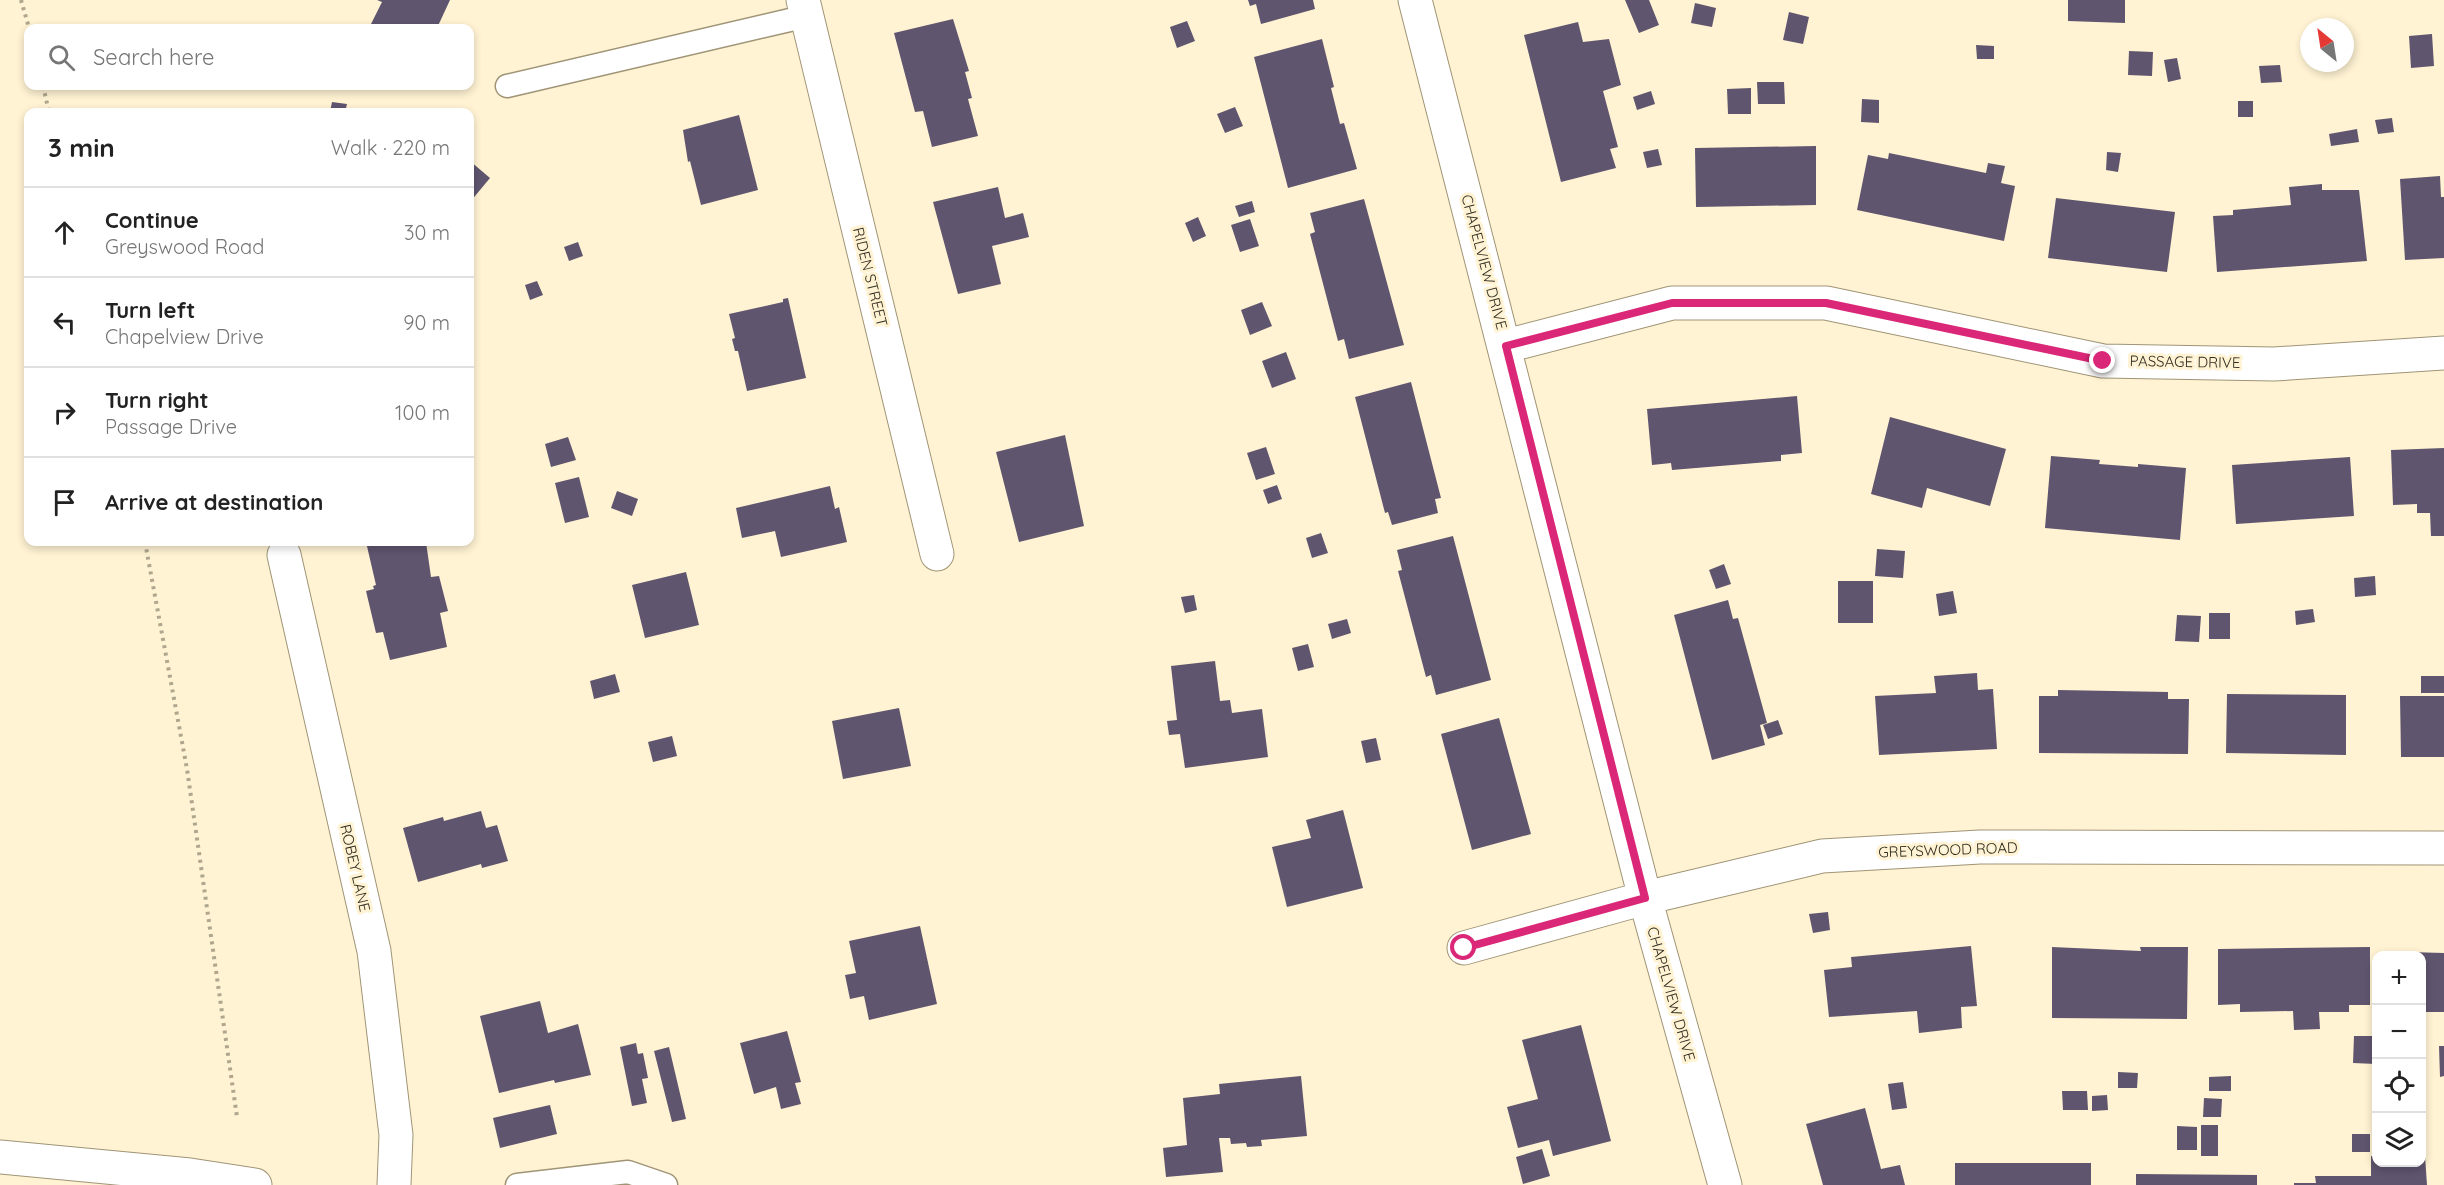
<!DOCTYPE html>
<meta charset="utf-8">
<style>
:root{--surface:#fff;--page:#f6f6f6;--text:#222;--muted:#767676;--line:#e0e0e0}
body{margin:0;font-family:Quicksand,sans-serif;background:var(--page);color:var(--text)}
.controls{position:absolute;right:18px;bottom:18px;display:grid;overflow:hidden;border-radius:12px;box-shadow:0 3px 9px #0003}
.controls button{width:54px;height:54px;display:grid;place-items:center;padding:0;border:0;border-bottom:2px solid var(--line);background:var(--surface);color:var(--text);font:30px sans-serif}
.compass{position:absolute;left:2300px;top:18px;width:54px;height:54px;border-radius:50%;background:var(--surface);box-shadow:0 3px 9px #0003;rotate:330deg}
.stop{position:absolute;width:18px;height:18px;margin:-14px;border:4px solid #db2777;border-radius:50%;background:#fff}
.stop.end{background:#db2777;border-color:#fff;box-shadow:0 2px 6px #0008}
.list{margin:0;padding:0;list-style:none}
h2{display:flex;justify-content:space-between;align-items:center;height:78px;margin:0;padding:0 24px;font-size:26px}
h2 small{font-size:20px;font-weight:400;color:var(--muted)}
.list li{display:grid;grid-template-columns:39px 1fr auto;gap:18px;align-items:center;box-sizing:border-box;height:90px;padding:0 24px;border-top:2px solid var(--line)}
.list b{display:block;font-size:22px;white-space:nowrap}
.list p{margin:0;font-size:20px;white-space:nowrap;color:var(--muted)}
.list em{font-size:20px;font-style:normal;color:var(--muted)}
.icon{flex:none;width:33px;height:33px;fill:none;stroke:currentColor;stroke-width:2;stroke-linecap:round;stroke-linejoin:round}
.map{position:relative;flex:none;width:2444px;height:1185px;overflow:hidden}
.search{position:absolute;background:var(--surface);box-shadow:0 3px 9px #0003;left:24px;top:24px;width:450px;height:66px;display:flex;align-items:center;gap:15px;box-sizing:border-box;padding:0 21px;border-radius:12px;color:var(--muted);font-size:22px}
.panel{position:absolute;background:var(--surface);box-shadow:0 3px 9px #0003;left:24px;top:108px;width:450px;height:438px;border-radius:12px}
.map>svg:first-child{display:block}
</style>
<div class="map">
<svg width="2444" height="1185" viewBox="0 0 2444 1185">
<rect width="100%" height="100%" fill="#fff3d3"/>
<!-- building -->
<path fill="#5f556f" d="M 377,0 L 450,0 L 437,28 L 369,28 L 382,2 Z
M 1248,0 L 1313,0 L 1315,9 L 1261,24 L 1256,4 L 1250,6 Z
M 1625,0 L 1649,0 L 1659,25 L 1639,33 Z
M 2068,0 L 2125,0 L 2125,23 L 2068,21 Z
M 1695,3 L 1716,8 L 1712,27 L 1691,23 Z
M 1789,12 L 1809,17 L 1803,44 L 1783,40 Z
M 953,19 L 969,71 L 965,72 L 972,98 L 968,99 L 978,136 L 932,147 L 923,111 L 915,112 L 894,33 Z
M 1187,21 L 1195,41 L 1177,48 L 1170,27 Z
M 1578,22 L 1583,42 L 1609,39 L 1621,85 L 1603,91 L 1618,147 L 1610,149 L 1616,168 L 1561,182 L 1524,35 Z
M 2432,34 L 2434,66 L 2411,68 L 2409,36 Z
M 1322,39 L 1334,87 L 1331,88 L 1340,124 L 1344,123 L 1357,169 L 1288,188 L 1254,57 Z
M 1976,45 L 1994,46 L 1994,59 L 1977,59 Z
M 2129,51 L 2153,52 L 2152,76 L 2128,75 Z
M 2177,58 L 2181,79 L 2168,82 L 2164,60 Z
M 2280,65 L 2282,82 L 2261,83 L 2259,66 Z
M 1757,82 L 1784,82 L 1785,104 L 1758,104 Z
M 1751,88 L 1751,114 L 1728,114 L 1727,89 Z
M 1651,91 L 1655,104 L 1637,110 L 1633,97 Z
M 1862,99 L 1879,100 L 1879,123 L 1861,122 Z
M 2238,101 L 2253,101 L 2253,117 L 2238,117 Z
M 332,102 L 347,104 L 345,112 L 330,112 Z
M 1235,107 L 1243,126 L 1225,133 L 1217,114 Z
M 739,115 L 758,190 L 701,205 L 690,161 L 688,162 L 683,130 Z
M 2392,118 L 2394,132 L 2378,134 L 2375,120 Z
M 2357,129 L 2359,142 L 2331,146 L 2329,134 Z
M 1816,146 L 1816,205 L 1696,207 L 1695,148 Z
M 1658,149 L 1662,165 L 1647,168 L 1643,152 Z
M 2107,152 L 2121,153 L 2118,172 L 2106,170 Z
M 1889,153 L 1986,173 L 1988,163 L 2005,166 L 2001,183 L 2015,186 L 2004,241 L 1857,210 L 1868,155 L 1888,159 Z
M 470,161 L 490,178 L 470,202 Z
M 2440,176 L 2441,197 L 2444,197 L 2444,258 L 2405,260 L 2400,179 Z
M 2322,184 L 2322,190 L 2359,190 L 2367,261 L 2217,272 L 2213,216 L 2233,215 L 2233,210 L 2291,205 L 2289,187 Z
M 998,187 L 1005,218 L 1023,213 L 1029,237 L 992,246 L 1001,284 L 958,294 L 933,202 Z
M 2056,198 L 2175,212 L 2167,272 L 2048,258 Z
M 1364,199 L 1404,345 L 1349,359 L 1344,339 L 1338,341 L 1310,234 L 1315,232 L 1310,213 Z
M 1252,201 L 1255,212 L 1239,217 L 1235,206 Z
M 1198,217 L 1206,236 L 1193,242 L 1185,223 Z
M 1250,219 L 1259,246 L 1240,252 L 1231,225 Z
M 578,242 L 583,256 L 569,261 L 564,247 Z
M 537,281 L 543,295 L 530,300 L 525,285 Z
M 788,298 L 806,378 L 747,391 L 738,351 L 735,351 L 732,339 L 735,338 L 729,314 L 783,302 L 783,299 Z
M 1262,302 L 1272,326 L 1250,335 L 1241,310 Z
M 1286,352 L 1296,379 L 1272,388 L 1262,361 Z
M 1411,382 L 1441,498 L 1435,499 L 1438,513 L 1392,525 L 1388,512 L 1385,513 L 1355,397 Z
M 1797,396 L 1802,453 L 1781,455 L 1781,461 L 1672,470 L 1671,463 L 1652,465 L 1647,409 Z
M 1890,417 L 2006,449 L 1990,506 L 1927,488 L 1922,508 L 1871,494 Z
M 1065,435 L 1084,526 L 1019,542 L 996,452 Z
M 568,437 L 576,460 L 551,467 L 545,444 Z
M 1266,447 L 1275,474 L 1256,480 L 1247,453 Z
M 2444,448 L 2444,536 L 2431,536 L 2430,513 L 2417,513 L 2417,504 L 2393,505 L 2391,450 Z
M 2051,456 L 2100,460 L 2099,464 L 2138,467 L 2138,464 L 2186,468 L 2180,540 L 2045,528 Z
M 2350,457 L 2354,516 L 2236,524 L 2232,465 Z
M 579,477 L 589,517 L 565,523 L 555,483 Z
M 1277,485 L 1282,499 L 1268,504 L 1263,490 Z
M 830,486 L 835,509 L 839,507 L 847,542 L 781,557 L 775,531 L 742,538 L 736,508 Z
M 617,491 L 638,499 L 632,516 L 611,508 Z
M 1321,533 L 1328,553 L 1312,558 L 1306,538 Z
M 1453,536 L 1491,680 L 1436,695 L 1431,675 L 1426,677 L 1398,571 L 1402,570 L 1397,550 Z
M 366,542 L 426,542 L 431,577 L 439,576 L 448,611 L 440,613 L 447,647 L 390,660 L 383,632 L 376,633 L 366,591 L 374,589 L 373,586 L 376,585 Z
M 1877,549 L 1905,551 L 1903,578 L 1875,576 Z
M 1724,564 L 1731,584 L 1716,589 L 1709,570 Z
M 686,572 L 699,625 L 645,638 L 632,585 Z
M 2375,576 L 2376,595 L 2355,597 L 2354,578 Z
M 1838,581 L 1873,581 L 1873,623 L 1838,623 Z
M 1953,591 L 1957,613 L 1939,616 L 1936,594 Z
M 1194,595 L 1197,610 L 1185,613 L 1181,597 Z
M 1728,600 L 1733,619 L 1738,618 L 1767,723 L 1760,725 L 1765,745 L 1712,760 L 1674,615 Z
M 2313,609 L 2315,622 L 2296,625 L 2295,611 Z
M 2209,613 L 2230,613 L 2230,639 L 2209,639 Z
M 2177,615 L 2201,616 L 2199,642 L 2175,641 Z
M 1347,619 L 1351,633 L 1332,639 L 1328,624 Z
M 1308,644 L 1314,667 L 1298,671 L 1292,648 Z
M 1215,661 L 1220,701 L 1230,700 L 1232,713 L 1262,709 L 1268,757 L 1185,768 L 1180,734 L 1169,735 L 1167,721 L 1177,720 L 1171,666 Z
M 1977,673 L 1978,690 L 1993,689 L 1997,749 L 1879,755 L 1875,696 L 1936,693 L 1934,676 Z
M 615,674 L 620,692 L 594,699 L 590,681 Z
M 2421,676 L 2444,676 L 2444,693 L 2421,693 Z
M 2058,690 L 2168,692 L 2168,699 L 2189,699 L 2188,754 L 2039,753 L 2039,696 L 2058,696 Z
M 2227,694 L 2346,695 L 2346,755 L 2226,753 Z
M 2400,696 L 2444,696 L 2444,757 L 2401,757 Z
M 899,708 L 911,766 L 843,779 L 832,721 Z
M 1499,718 L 1531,834 L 1472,850 L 1441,734 Z
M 1778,720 L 1783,734 L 1768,739 L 1763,725 Z
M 672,736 L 677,756 L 653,762 L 648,742 Z
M 1376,738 L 1381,760 L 1366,763 L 1361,741 Z
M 1343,810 L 1363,888 L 1287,907 L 1272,847 L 1311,838 L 1306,820 Z
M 481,811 L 486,828 L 497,825 L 508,861 L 482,868 L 481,864 L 418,882 L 403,828 L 443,817 L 444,821 Z
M 1828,912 L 1830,930 L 1813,933 L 1809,914 Z
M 920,926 L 937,1004 L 869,1020 L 864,996 L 850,999 L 845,975 L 856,973 L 849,941 Z
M 1971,946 L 1977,1006 L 1961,1007 L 1962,1028 L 1919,1033 L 1917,1011 L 1829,1017 L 1824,970 L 1852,967 L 1851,957 Z
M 2052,947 L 2141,951 L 2140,947 L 2188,947 L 2187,1019 L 2052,1018 Z
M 2370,947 L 2370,1005 L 2349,1005 L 2349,1012 L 2319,1012 L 2320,1029 L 2294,1030 L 2293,1011 L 2240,1012 L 2240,1004 L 2218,1005 L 2218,949 Z
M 2408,952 L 2444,953 L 2444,1012 L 2422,1012 L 2422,956 L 2408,956 Z
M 540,1001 L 548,1033 L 578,1024 L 591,1075 L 555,1083 L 554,1080 L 499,1093 L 480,1016 Z
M 1581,1025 L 1611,1141 L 1553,1156 L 1549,1140 L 1518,1148 L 1507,1107 L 1538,1099 L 1522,1040 Z
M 787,1031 L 801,1082 L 795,1083 L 801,1104 L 781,1109 L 776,1087 L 754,1094 L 740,1043 Z
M 2354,1036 L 2376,1036 L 2376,1064 L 2353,1063 Z
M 636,1043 L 638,1054 L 643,1053 L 648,1078 L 642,1079 L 647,1103 L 632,1106 L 620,1047 Z
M 2439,1046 L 2444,1046 L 2444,1076 L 2440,1077 Z
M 669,1047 L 686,1119 L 672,1122 L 654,1051 Z
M 2118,1072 L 2138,1073 L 2137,1088 L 2118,1088 Z
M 1301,1076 L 1307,1136 L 1261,1140 L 1262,1146 L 1247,1147 L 1246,1143 L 1231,1144 L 1230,1138 L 1219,1138 L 1223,1172 L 1166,1177 L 1163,1148 L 1187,1145 L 1183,1098 L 1220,1094 L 1219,1084 Z
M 2231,1076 L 2231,1091 L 2209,1091 L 2209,1077 Z
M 1903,1082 L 1907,1108 L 1892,1110 L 1888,1084 Z
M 2062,1091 L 2087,1091 L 2088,1110 L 2063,1110 Z
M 2107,1095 L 2108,1110 L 2092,1111 L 2092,1096 Z
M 2204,1098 L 2222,1099 L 2221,1117 L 2203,1117 Z
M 550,1105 L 557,1134 L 500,1148 L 493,1118 Z
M 1865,1108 L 1881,1169 L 1900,1165 L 1905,1185 L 1823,1185 L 1806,1124 Z
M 2201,1125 L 2218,1125 L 2218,1156 L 2201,1156 Z
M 2177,1126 L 2197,1127 L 2197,1150 L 2177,1150 Z
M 2352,1134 L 2370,1134 L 2370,1152 L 2352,1152 Z
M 1542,1149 L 1550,1176 L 1523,1184 L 1516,1157 Z
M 2371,1156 L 2376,1156 L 2376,1162 L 2422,1162 L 2422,1156 L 2425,1156 L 2427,1185 L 2294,1185 L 2294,1183 L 2316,1183 L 2315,1176 L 2371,1176 Z
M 1955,1163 L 2091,1163 L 2091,1185 L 1955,1185 Z
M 2136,1174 L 2257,1175 L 2257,1185 L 2136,1185 Z"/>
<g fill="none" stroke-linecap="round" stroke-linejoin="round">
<!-- service casing -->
<g stroke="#9f9476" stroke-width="25">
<path id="service" d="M 507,86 L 807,16
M 517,1185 L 628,1172 L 666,1185"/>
</g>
<!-- minor casing -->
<g stroke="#9f9476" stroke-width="35">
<path id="minor" d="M 803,0 L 937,554
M 1415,0 L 1645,898 L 1725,1185
M 1506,346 L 1672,303 L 1826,303 L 2103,361 L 2274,364 L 2444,353
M 284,555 L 374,951 L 396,1135 L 394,1185
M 1464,948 L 1645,898 L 1822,856 L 1980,847 L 2444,848
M 0,1157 L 190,1175 L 255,1185"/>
</g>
<!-- path -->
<path stroke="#afa68e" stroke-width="4" stroke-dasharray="3 4.5" stroke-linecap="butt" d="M 21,0 L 29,28
M 43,86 L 49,112
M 145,542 L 187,769 L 237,1117"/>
<!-- service -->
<use href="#service" stroke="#fff" stroke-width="22"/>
<!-- minor -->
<use href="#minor" stroke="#fff" stroke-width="33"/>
</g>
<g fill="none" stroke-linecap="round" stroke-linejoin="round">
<!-- route -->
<path stroke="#db2777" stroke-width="8" d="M 1464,948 L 1645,898 L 1506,346 L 1672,303 L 1826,303 L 2103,361"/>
</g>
<g text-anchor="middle" stroke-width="6" stroke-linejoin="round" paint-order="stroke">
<!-- street labels -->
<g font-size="15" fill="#312d21" stroke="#fff3d3">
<text transform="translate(1484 262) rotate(75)" y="5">CHAPELVIEW DRIVE</text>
<text transform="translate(870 277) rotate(76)" y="5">RIDEN STREET</text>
<text transform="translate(2185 362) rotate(1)" y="5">PASSAGE DRIVE</text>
<text transform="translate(1948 850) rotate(-2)" y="5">GREYSWOOD ROAD</text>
<text transform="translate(355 868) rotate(77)" y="5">ROBEY LANE</text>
<text transform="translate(1671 994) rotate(74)" y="5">CHAPELVIEW DRIVE</text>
</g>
</g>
</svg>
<div class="controls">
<button>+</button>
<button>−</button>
<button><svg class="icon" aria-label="locate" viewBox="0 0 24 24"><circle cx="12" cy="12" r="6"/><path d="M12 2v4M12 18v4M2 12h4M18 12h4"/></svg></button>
<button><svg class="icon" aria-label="layers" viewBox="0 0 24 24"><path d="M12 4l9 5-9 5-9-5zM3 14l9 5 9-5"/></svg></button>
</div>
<svg class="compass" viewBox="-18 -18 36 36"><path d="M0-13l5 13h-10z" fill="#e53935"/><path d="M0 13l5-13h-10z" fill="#767676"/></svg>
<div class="stop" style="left:1464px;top:948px"></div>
<div class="stop end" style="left:2103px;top:361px"></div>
<div class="search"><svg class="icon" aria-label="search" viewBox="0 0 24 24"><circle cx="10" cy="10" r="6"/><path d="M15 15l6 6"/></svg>Search here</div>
<section class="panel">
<h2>3 min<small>Walk · 220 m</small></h2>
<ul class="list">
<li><svg class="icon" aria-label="ahead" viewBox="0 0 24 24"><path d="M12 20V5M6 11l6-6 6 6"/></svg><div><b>Continue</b><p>Greyswood Road</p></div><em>30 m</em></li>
<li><svg class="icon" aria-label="left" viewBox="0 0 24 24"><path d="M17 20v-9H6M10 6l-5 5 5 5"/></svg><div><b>Turn left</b><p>Chapelview Drive</p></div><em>90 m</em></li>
<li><svg class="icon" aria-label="right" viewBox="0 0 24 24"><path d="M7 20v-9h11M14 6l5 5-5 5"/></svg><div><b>Turn right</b><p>Passage Drive</p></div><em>100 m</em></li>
<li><svg class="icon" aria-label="arrive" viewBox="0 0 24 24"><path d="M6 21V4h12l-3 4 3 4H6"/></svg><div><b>Arrive at destination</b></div></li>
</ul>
</section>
</div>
